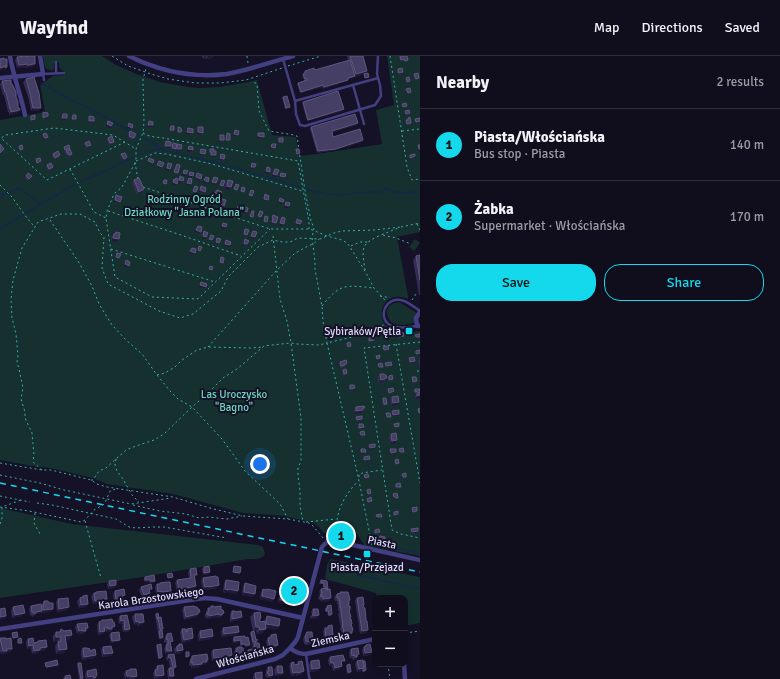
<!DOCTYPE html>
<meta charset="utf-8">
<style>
:root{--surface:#100d1c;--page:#1e1b29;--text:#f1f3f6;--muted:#9c9ca3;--line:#302d3b;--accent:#14d9ed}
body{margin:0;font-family:Signika,sans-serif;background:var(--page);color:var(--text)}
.controls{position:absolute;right:12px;bottom:12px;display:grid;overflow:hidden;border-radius:8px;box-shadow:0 4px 16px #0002}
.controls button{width:36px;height:36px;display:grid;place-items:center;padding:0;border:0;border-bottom:1px solid var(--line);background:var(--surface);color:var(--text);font:20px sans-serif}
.you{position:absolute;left:260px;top:408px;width:14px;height:14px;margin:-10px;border:3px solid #fff;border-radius:50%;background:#1a73e8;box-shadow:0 0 0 6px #1a73e833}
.badge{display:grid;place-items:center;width:26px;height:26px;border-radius:50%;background:var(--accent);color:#111;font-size:13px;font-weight:700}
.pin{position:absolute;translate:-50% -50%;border:2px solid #fff;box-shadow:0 1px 4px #0006}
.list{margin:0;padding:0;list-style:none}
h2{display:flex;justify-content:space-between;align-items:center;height:52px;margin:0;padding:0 16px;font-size:17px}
h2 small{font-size:13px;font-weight:400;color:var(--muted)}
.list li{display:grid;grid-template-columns:26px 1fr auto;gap:12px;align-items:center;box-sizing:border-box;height:72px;padding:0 16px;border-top:1px solid var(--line)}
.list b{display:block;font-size:15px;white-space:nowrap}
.list p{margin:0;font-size:13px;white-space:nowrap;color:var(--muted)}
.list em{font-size:13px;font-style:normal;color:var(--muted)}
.actions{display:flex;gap:8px;padding:12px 16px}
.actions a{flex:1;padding:9px 0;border:1px solid var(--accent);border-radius:16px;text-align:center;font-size:14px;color:var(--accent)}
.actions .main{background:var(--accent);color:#111}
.map{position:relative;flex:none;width:420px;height:623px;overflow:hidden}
header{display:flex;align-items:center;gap:24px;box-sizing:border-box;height:56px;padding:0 20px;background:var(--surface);border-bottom:1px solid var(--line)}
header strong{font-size:19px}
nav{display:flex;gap:22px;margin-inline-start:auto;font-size:14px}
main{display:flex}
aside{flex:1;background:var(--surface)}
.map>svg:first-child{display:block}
</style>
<header>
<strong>Wayfind</strong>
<nav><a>Map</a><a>Directions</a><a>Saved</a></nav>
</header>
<main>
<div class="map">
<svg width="420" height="623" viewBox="0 0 420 623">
<rect width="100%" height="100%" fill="#151126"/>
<!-- green -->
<path fill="#15302f" d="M 43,0 L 102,0 L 116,9 L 134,17 L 160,26 L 188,31 L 200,32 L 219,31 L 249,26 L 257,24 L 272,79 L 296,81 L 296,82 L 299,100 L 317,98 L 382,88 L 376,54 L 394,49 L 387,0 L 420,0 L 420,176 L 397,181 L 408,240 L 408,243 C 378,230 371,275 400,275 L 401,277 L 420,275 L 420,500 L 364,489 L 353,472 L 346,469 L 336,468 L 331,471 L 326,477 L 324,477 L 322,475 L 319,471 L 314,467 L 284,460 L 243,457 L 173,438 L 107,428 L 93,422 L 50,412 L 32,410 L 0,404 L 0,64 L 45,56 L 40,29 L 42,29 L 45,25 L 47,25 L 48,23 L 52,21 L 52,20 L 64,19 L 64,15 C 59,14 59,10 59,6 L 54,7 L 54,12 L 51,16 L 51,14 C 43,14 44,6 43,0 Z
M 415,183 L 420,187 L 414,195 L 409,191 Z
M 399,246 L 417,257 L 414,262 L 414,267 C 409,268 400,270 395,268 C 391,267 389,264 388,261 C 384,252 391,247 399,246 Z
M 0,452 L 72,468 L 258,489 L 263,491 L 265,498 C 261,504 254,503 247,503 L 143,521 L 0,542 Z
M 330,503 L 420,521 L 420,567 L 405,570 L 405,542 L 377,542 L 376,537 L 325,523 L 327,509 Z"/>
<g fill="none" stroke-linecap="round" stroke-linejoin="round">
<!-- stream -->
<path stroke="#132849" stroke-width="1.5" d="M 41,27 L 80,49 L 83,49 L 94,55 L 130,75
M 134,77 L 139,80
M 144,82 L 162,93
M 138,99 C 147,95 154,93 163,94 L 226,109 L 300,131
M 81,126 L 134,101
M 305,133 L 325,138 L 336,138 L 339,139 L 362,136 L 367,137 L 375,135 L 379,137 L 383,135 L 385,132 L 395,136 L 402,137 L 409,136 L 420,136
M 0,140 L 19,132 L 41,148
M 0,173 L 46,145 L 76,128
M 377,488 L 420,497
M 358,519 L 420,533"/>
<!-- path -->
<path stroke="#39b1a9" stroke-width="1" stroke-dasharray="2 3" stroke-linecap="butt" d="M 112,0 L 128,10 L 154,19 L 168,23 L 195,27 L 220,27 L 246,24 L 282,12
M 247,0 L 248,7
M 390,0 L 407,111 L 412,124 L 420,123
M 288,10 L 321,0
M 402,75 L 420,73
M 143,77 C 149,81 156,81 163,82 L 298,105 L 309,166 L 309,173
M 125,86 L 47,124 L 1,82 L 6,79 L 54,72 L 113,79 L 136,93
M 136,105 L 155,97 L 166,98 L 212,108 L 302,135
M 135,107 L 122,131 L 114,138 L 107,155 L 106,162 L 115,221 L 152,241 L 197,243 L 199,242 L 270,173
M 70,113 L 94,156 L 106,162
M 138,123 L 135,107 L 136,103 L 136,93 L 143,77 L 144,66 L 143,28 L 143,23 L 146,13
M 0,129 L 12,141 L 27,162 L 34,170
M 143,131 L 270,173 L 310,173 L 327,180 L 342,184 L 347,187 L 350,191 L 365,215 L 374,232 L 385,244
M 108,155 L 178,178 L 241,200
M 50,164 L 78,205 L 92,230 L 99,248 L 112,269 L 126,284 L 142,298 L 157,319 L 170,335 L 178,343 L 192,351 L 222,383 L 245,415 L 280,448 L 288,463
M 417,168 L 420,174
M 401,171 L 420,167
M 383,179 L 396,182 L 411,188
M 273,180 L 280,243 L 287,265 L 291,287 L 301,362 L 301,405 L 298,412 L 298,420 L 300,434 L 300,449 L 303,466
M 351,190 L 360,186 L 369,186
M 111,193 L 215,226
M 365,214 C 364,207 362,198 364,191 C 368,182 390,176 398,172
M 380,240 L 383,241 L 390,241
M 412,244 L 416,238 L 416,236
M 322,250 C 340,227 346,229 373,232
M 374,276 L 395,275
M 420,286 L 364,292 L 392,474 L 401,478 L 420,482
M 396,288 L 420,427
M 208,291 L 276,215 L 294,198 L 306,191 L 313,188 L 319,183
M 417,315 L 420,315
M 157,319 L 165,317 L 175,311 L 182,304 L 197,294 L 208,291 L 251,292 L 263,291
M 116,403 L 115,409 L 117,415 L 123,423 L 132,439 L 139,446
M 0,407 L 42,414 L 51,414 L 91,424 L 97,428 L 107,431 L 173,441 L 210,452 L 243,460 L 288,463 L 309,467 L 313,470 L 324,483
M 42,414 L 33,406 L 34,399 L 32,377 L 25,362 L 25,356 L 21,343 L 23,332 L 19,313 L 17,306 L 18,300 L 16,278 L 12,262 L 11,244 L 13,224 L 22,192 L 38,166 L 61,158 L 80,158 L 95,166 L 100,177 L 104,181 L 102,212 L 108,228 L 159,255 L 180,262 L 193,258 L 221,235 L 228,221 L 258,191 L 273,184 L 282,186 L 290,186 L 298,182 L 320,183 L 334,177 L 342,175 L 374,174 L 401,171
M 0,419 L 40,427 L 64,434 L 131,448 L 171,442
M 358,420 L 361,420 L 362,417 L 382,414
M 91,424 L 93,424 L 99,415 L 106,412 L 126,394 L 136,390 L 154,384 L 164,378 L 192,351 L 206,339 L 223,322 L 237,313 L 264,290 L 272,289 L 291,287 L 297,288 L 319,289 L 327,287 L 323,266 L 322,251 L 315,213 L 315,205 L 312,182 L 314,172 L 311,165 L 305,135 L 297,80 L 294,79 L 269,75 L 259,55 L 257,28 L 252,25
M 0,440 L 30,446
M 37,447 L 52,449 L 116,463 L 129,471 L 136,472 L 153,471 L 164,471 L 227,482
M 133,449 L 160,455 L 186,458 L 199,462 L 208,461 L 227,463 L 242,460
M 0,451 L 29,455 L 81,466 L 85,464 L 94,454 L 103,449 L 105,447 L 110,435 L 116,433
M 35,457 L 34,467 L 40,478
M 85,465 L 101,522
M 306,466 L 336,463
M 0,468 L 2,462 L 2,451 L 21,444
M 336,474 C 337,453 344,440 358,425
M 329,478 L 335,468 L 336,467
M 333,479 L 336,474 C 347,470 349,476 354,485
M 372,489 L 358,420 L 327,287 L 374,276 C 377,273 380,270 384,269
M 296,531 L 303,532
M 405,577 L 420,575
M 388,608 L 390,623"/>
<!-- lane -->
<path stroke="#424082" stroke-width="2.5" d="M 283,3 L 295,45
M 56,6 L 56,17
M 378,22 L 295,45 L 296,58 L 300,69 L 305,70 L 375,49 L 381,40 L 380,29 L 377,18 L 378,0
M 44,24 L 43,18 L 64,17
M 353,29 L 364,68
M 417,270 C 409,271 400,273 392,270 C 376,264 385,238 404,245 C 410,247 415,252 420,255
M 306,598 L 309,621 L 310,623"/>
<!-- street -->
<path stroke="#424082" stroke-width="4.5" d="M 10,0 C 13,20 21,39 25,59
M 129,0 C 159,15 193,22 227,18 C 249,14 271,6 293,0
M 0,22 L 43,18 L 40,0
M 420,256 L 416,262 L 417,270 L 420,270
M 0,573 L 190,544 L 204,542 L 217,543 L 303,562
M 290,592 C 295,596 300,598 306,598 L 375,583
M 404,608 L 405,623
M 196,623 L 275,603 L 283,599 L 290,592 L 296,585 L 298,581 L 322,491 C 325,487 329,484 335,485 L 420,504"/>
<!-- rail -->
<path stroke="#14d9ed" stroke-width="1.5" stroke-dasharray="6 5" stroke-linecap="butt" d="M 0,427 L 420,516"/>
</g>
<!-- wall -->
<path fill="#342c53" d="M 202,0 L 214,0 L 212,2 L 206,3 L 205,2 L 203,3 Z
M 347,0 L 363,0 L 367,15 L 365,18 L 348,23 L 347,25 L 323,33 L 322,31 L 300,37 L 297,28 L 298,27 L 306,24 L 304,24 L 302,20 L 304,18 L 304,17 L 305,15 L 315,14 L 348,4 Z
M 400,0 L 408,4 L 407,5 L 404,6 L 403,4 L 400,5 L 399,2 Z
M 17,1 L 26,1 L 35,3 L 34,4 L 35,8 L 33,11 L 31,11 L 31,10 L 27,12 L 25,12 L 25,11 L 19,12 L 17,12 L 15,4 Z
M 414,18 L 419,22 L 418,23 L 415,24 L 413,20 Z
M 26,23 L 39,55 L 31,55 L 29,45 L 29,44 L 23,26 Z
M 2,25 L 11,27 L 16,41 L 18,57 L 9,59 L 9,56 L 8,56 L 4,39 L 3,39 L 0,28 Z
M 283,41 L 290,51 L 289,52 L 285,53 L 282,42 Z
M 303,46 L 343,55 L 307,65 L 302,47 Z
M 357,69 L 332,76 L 333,81 L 362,86 L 335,94 L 317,97 L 310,73 L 311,71 Z
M 130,75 L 136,78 L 132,84 L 128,81 L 129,79 L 127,79 Z
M 43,78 L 47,82 L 44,83 L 42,79 Z
M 108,82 L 113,87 L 109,89 L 107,84 Z
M 85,87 L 91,89 L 90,90 L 86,92 L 84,88 Z
M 66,95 L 72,98 L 71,100 L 68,101 L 67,98 L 66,99 L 65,97 Z
M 53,98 L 60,99 L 59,101 L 54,103 L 52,99 Z
M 121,98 L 127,101 L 126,103 L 123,104 L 120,100 Z
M 47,109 L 52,112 L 48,115 L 46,111 Z
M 28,117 L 32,120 L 28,125 L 25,122 Z
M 134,124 L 144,133 L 142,136 L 137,139 L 132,127 Z
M 228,124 L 231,131 L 229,134 L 224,133 L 226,127 Z
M 116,176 L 119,183 L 117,186 L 111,185 L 111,181 Z
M 245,183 L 247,188 L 246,190 L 243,188 Z
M 420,199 L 420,239 L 419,239 L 413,204 L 416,200 Z
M 420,301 L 420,311 L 419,311 L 418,304 Z
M 340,306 L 347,307 L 344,311 L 340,312 L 339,307 Z
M 343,314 L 347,317 L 346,319 L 343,320 L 342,316 Z
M 380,318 L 385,319 L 385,325 L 383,326 L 378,327 L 378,321 Z
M 415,333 L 420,333 L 420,342 L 415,343 L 415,340 L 417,337 L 414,337 L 414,335 Z
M 392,341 L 397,349 L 391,350 L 390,344 Z
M 383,342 L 387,348 L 386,349 L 383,350 L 382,344 Z
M 356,351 L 365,352 L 361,357 L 354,358 L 354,354 Z
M 391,378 L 395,387 L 390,388 L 389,381 Z
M 204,511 L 209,518 L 203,519 L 202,513 Z
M 190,513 L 195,522 L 194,533 L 180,536 L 180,535 L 177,536 L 175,527 L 177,524 L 189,522 L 188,516 Z
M 145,521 L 155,525 L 154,526 L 149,527 L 149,525 L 144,526 L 144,522 Z
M 203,522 L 217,532 L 207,534 L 207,533 L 203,534 L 201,525 Z
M 226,524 L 238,535 L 235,538 L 227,536 L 226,537 L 223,536 L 224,527 Z
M 290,524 L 296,535 L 292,548 L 291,549 L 278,547 L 280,536 L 282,533 L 287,534 L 288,527 Z
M 321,524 L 327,525 L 329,545 L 321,546 L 320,543 L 319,544 L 318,542 L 320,539 L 319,536 L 321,533 L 325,532 L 323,532 L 323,528 L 319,528 L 320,525 Z
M 109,525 L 116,529 L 114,532 L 108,533 L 107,528 Z
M 167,526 L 171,535 L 169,538 L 160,539 L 160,538 L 156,539 L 155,531 L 157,528 L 159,528 L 160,527 Z
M 245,527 L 255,538 L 252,541 L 242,539 L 243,530 Z
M 141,531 L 149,536 L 150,537 L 148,540 L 142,542 L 139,534 Z
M 263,533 L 266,534 L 274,543 L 272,546 L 260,543 L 261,536 Z
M 115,535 L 123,542 L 121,546 L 114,547 L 113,538 Z
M 96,536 L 107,543 L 105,546 L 103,546 L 102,547 L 93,548 L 91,540 L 94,537 L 95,537 Z
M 340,536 L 350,544 L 349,545 L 348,549 L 350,554 L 349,555 L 350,562 L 353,574 L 352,576 L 352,577 L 350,580 L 342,581 L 341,578 L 342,577 L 340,572 L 341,571 L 338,558 L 339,557 L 339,555 L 338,555 L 338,548 L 337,548 L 337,545 L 335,545 L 334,541 L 337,538 L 340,537 Z
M 83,540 L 88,548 L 86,551 L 79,552 L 77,545 L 80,542 L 82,541 Z
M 357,542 L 364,549 L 364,550 L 366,563 L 366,565 L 368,574 L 366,577 L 360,578 L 355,545 Z
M 58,543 L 69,551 L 67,554 L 57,556 L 56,546 Z
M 44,545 L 51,556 L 41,557 L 41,555 L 39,558 L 36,558 L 34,560 L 32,561 L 31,559 L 30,559 L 29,553 L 31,550 L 41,550 Z
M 211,550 L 214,551 L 222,560 L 220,562 L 217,562 L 217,561 L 207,563 L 207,561 L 205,562 L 205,559 L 206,557 L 206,555 L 208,552 L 210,552 Z
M 327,550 L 332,558 L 331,560 L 328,560 L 327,556 L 325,556 L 325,554 L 326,552 L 326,551 Z
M 13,551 L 22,560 L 12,562 L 11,554 Z
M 184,551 L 195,551 L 198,558 L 196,561 L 184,564 L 182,554 Z
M 313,553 L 319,559 L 317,562 L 311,563 L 310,560 L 312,559 L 311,556 Z
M 232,555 L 240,564 L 230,566 L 230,558 Z
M 254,557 L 260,564 L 260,566 L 265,565 L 265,563 L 267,560 L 279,570 L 277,573 L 266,572 L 263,577 L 257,578 L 256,575 L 254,575 L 256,584 L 257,585 L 256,587 L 252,588 L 250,577 L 251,576 L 253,575 L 250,561 Z
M 135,558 L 142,569 L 137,570 L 137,568 L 134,569 L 132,561 Z
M 156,558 L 159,562 L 163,573 L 162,574 L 162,583 L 159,583 L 156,565 L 156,564 L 155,559 Z
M 127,559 L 130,573 L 128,576 L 123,576 L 122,570 L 123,569 L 122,567 L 119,568 L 118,563 L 120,560 Z
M 102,564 L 113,566 L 115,570 L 110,576 L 106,576 L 106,574 L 105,575 L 103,578 L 98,579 L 97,569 L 99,566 L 101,565 Z
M 77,568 L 88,572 L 84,578 L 81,578 L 80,577 L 77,578 L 75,571 Z
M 328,570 L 333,579 L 331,582 L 330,582 L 328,584 L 324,585 L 323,575 L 325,572 L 327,572 Z
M 223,572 L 239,576 L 237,579 L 222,581 L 221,575 Z
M 61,573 L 72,579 L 69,584 L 66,584 L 67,593 L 64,597 L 56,598 L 55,590 L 58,586 L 57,585 L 53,586 L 53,580 L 56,576 L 59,576 Z
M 182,573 L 186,574 L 187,573 L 191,585 L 182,587 L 180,576 Z
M 200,575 L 213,580 L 211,583 L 199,585 L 198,578 Z
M 307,576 L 313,586 L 311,589 L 307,589 L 304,588 L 303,583 Z
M 111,577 L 120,584 L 119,585 L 111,587 L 109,579 Z
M 167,578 L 171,588 L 172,595 L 170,598 L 165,598 L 164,592 L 166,590 L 166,586 L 164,587 L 164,584 L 165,582 L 165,581 Z
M 271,579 L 276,592 L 268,594 L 266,585 Z
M 234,581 L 245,582 L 249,590 L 245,591 L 244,589 L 240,590 L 240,586 L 233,587 L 233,583 Z
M 0,582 L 6,583 L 12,593 L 10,596 L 7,596 L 5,598 L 1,598 L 0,595 Z
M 28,583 L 34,587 L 37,586 L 38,585 L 47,591 L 45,594 L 39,595 L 38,597 L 32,598 L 31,592 L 27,593 L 26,586 Z
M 254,587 L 260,593 L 258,596 L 253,597 L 252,590 Z
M 179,588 L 183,594 L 181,597 L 175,598 L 174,593 Z
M 157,589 L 161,603 L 158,603 L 156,590 Z
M 366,589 L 372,596 L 370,599 L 363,600 L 362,594 Z
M 103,591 L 113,597 L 111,600 L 102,601 L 101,594 Z
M 238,591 L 244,598 L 242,601 L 240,601 L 240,602 L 238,605 L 235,602 L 234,595 Z
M 83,592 L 90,595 L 92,594 L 96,599 L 94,602 L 82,604 L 81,595 Z
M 351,593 L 359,598 L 355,604 L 353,604 L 352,602 L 350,603 L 349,596 Z
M 213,594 L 230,602 L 224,604 L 212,605 L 211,597 Z
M 248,594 L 254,600 L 251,603 L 247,604 L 246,597 Z
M 174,598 L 176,611 L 174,614 L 173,614 L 172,623 L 168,623 L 167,615 L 169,612 L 170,612 L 169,605 L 167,605 L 166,602 L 168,599 Z
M 192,600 L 208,604 L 205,609 L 201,609 L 200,611 L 191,612 L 191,609 L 189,610 L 189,606 Z
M 330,601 L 342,608 L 340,613 L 333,615 L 332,610 L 329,610 L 328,604 Z
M 311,605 L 320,612 L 318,615 L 310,616 L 309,608 Z
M 357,605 L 366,614 L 365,616 L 362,616 L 362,615 L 357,616 L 355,608 Z
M 298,606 L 304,615 L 302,618 L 296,620 L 296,619 L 291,620 L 289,610 L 291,607 L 294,609 L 297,608 Z
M 78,607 L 82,623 L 79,623 L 77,609 Z
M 347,609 L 350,617 L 347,618 L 346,610 Z
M 157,610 L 164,619 L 162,622 L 154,623 L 153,617 Z
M 277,610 L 283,617 L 281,620 L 275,620 L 274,613 Z
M 268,611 L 273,619 L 271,622 L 267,622 L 267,621 L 266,621 L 265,619 L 266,617 L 266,614 Z
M 130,613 L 135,623 L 125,623 L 124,618 L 126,615 L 130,614 Z
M 87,615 L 96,621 L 95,623 L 86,623 L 85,618 Z
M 255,617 L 262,623 L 253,623 L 253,620 Z"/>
<!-- shaded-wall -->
<path fill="#201939" d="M 205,0 L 207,0 L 205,2 L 203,3 Z
M 208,0 L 214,0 L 212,2 L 206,3 Z
M 27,8 L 25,11 L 19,12 L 17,12 L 19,9 Z
M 33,8 L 31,10 L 27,12 L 25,12 L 27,9 Z
M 33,8 L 35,8 L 33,11 L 31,11 Z
M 4,11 L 2,14 L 0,15 L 0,12 Z
M 7,11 L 5,14 L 3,15 L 5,12 Z
M 367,15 L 365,18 L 354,21 L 356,18 Z
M 403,16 L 402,17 L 397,18 L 398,17 Z
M 348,24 L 347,25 L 323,33 L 324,31 Z
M 323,29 L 322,31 L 300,37 L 301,36 Z
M 33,52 L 41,52 L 39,55 L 31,55 Z
M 344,53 L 343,55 L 307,65 L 308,64 Z
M 20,54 L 18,57 L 9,59 L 11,56 Z
M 48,60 L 47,62 L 42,63 L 43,62 Z
M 62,62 L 67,62 L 66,64 L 61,64 Z
M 89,65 L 94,65 L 93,67 L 88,66 Z
M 358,67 L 357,69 L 331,77 L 332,75 Z
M 107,68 L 111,70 L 110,72 L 106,70 Z
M 148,69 L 153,69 L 152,71 L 147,70 Z
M 128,70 L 132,72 L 131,73 L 127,72 Z
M 187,76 L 193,77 L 192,78 L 186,78 Z
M 198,76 L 203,77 L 202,78 L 197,78 Z
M 234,78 L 238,79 L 237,80 L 233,79 Z
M 258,80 L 264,81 L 263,82 L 257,82 Z
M 363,84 L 362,86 L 335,94 L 317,97 L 318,95 Z
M 279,86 L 283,86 L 282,87 L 278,87 Z
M 165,90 L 171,90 L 170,92 L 164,91 Z
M 271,91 L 275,92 L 274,93 L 270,93 Z
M 172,92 L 176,93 L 175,94 L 171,93 Z
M 177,93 L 181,93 L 180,95 L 176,94 Z
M 188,93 L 193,94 L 192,96 L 187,95 Z
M 200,97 L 205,98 L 204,99 L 199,98 Z
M 211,99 L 216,99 L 215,101 L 210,100 Z
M 220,102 L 224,103 L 223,104 L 219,103 Z
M 148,105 L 153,107 L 152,108 L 147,106 Z
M 157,109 L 162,111 L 161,112 L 156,110 Z
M 251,111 L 255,111 L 254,113 L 250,112 Z
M 167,112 L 170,113 L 169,115 L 166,114 Z
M 266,115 L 270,116 L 269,118 L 265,117 Z
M 183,117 L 186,118 L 185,120 L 182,119 Z
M 273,118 L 277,119 L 276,121 L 272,120 Z
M 189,119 L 193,120 L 192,122 L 188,121 Z
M 280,120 L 285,121 L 284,122 L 279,121 Z
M 196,121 L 201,123 L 200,124 L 195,123 Z
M 179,124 L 183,125 L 181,127 L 178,126 Z
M 204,124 L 208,126 L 207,127 L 203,126 Z
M 173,126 L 177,128 L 176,129 L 172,128 Z
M 212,126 L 216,127 L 215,129 L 211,127 Z
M 187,127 L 191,128 L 190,130 L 186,128 Z
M 227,130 L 231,131 L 229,134 L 224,133 Z
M 144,133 L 142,136 L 137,139 L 139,136 Z
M 200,134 L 205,136 L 204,137 L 199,136 Z
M 215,137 L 220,139 L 219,140 L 214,138 Z
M 264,143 L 268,144 L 266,145 L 263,144 Z
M 115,144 L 120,146 L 119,147 L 114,146 Z
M 207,145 L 210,146 L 209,148 L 206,147 Z
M 279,145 L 283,146 L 282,148 L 278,147 Z
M 221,149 L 224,150 L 223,152 L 220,151 Z
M 285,149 L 289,150 L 288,152 L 284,151 Z
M 243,155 L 247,156 L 246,158 L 242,156 Z
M 272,166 L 276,167 L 274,168 L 271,167 Z
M 280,167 L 284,168 L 283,170 L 279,169 Z
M 296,167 L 300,168 L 299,170 L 295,168 Z
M 222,170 L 226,171 L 225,173 L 221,172 Z
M 196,174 L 201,176 L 199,177 L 195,176 Z
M 203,180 L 206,181 L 205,183 L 202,182 Z
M 251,180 L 255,181 L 254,183 L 250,181 Z
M 113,182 L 119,183 L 117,186 L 111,185 Z
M 216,186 L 219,187 L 218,188 L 215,187 Z
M 225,188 L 230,189 L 229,191 L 224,189 Z
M 190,195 L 195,197 L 194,198 L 189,197 Z
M 125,208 L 129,210 L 128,211 L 124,210 Z
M 200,229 L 206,231 L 205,232 L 199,231 Z
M 416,281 L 420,281 L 420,282 L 415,283 Z
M 415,305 L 414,306 L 409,307 L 410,306 Z
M 387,322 L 383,326 L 378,327 L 381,324 Z
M 420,339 L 420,342 L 415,343 L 417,340 Z
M 399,346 L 397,349 L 391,350 L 393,347 Z
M 363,352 L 365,352 L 361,357 L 354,358 L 356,355 Z
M 399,358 L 398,360 L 392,360 L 393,359 Z
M 362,363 L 361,364 L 356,365 L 357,364 Z
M 397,384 L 395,387 L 390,388 L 392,385 Z
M 375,391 L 374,393 L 369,394 L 370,392 Z
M 396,396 L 395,398 L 390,398 L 391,397 Z
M 370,403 L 369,404 L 363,405 L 364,404 Z
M 377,461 L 382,461 L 381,462 L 376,463 Z
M 418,475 L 417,477 L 411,477 L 412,476 Z
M 383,483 L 385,483 L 382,486 L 378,486 L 379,484 Z
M 210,516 L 209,518 L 203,519 L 204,517 Z
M 233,516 L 240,517 L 239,518 L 232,517 Z
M 145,524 L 150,524 L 149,525 L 144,526 Z
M 116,529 L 114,532 L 108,533 L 110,530 Z
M 219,529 L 217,532 L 207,534 L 209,531 Z
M 196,530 L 194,533 L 180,536 L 182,533 Z
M 209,530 L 207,533 L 203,534 L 205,531 Z
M 182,532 L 180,535 L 177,536 L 179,533 Z
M 225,533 L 228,533 L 238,535 L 235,538 L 227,536 L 226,537 L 223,536 Z
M 162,535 L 160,538 L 156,539 L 158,536 Z
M 171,535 L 169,538 L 160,539 L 162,536 Z
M 244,536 L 255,538 L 252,541 L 242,539 Z
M 150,537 L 148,540 L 142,542 L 144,539 Z
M 262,540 L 274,543 L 272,546 L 260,543 Z
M 331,542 L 329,545 L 321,546 L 323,543 Z
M 107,543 L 105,546 L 103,546 L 102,547 L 93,548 L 95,545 Z
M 123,543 L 121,546 L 114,547 L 116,544 Z
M 280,544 L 293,545 L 294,545 L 291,549 L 278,547 Z
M 88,548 L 86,551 L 79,552 L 81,549 Z
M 69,551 L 67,554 L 57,556 L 59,553 Z
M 53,553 L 51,556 L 41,557 L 43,554 Z
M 42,555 L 39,558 L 36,558 L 34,560 L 32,561 L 34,558 L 36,556 Z
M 198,556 L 200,556 L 196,561 L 184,564 L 186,561 Z
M 25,557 L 22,560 L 12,562 L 15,559 Z
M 224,557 L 222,560 L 220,562 L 217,562 L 220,559 Z
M 219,558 L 217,561 L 207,563 L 209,560 Z
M 319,559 L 317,562 L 311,563 L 313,560 Z
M 6,560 L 4,563 L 0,564 L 0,561 Z
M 242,561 L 240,564 L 230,566 L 232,563 Z
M 124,564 L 122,567 L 119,568 L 121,565 Z
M 139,565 L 137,568 L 134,569 L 136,566 Z
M 144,566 L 142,569 L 137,570 L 139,567 Z
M 266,568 L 279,570 L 277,573 L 264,571 Z
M 115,570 L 110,576 L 106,576 L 108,573 L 112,571 Z
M 256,571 L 259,571 L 256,575 L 253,576 Z
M 130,573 L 128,576 L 123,576 L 125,574 Z
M 266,573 L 263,577 L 257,578 L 260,574 Z
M 82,574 L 80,577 L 77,578 L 79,575 Z
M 353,574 L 351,577 L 352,577 L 350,580 L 342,581 L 344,578 Z
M 368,574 L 366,577 L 360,578 L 362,575 Z
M 83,575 L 86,575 L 84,578 L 81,578 Z
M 105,575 L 103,578 L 98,579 L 100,576 Z
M 239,576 L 237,579 L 222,581 L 224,578 Z
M 72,579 L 69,584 L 62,585 L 65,580 Z
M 330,579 L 333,579 L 331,582 L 330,582 L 328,584 L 324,585 L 326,582 Z
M 213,580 L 211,583 L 199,585 L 201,582 Z
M 18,581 L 17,582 L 12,583 L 13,582 Z
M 56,581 L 61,581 L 57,585 L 53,586 Z
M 193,582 L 191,585 L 182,587 L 184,584 Z
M 120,584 L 119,585 L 111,587 L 112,585 Z
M 241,584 L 240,586 L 233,587 L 234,585 Z
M 309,586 L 313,586 L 311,589 L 307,589 Z
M 33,589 L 31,592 L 27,593 L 29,590 Z
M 278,589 L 276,592 L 268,594 L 270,591 Z
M 47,591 L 45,594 L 39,595 L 38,597 L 32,598 L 34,595 L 40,592 Z
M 7,593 L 12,593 L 10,596 L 7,596 L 5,598 L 1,598 L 3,595 Z
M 67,593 L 64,597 L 56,598 L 59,594 Z
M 260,593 L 258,596 L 253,597 L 255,594 Z
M 183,594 L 181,597 L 175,598 L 177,595 Z
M 167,595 L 172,595 L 170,598 L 165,598 Z
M 372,596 L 370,599 L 363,600 L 365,597 Z
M 113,597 L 111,600 L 102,601 L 104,598 Z
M 244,598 L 242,601 L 239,601 L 239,599 Z
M 359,598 L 355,604 L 353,604 L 357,599 Z
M 96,599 L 94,602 L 82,604 L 84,601 Z
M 232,599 L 230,602 L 224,604 L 212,605 L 214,602 Z
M 355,599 L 352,602 L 350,603 L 352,600 Z
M 254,600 L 251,603 L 247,604 L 249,601 Z
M 169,602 L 171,602 L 169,605 L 167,605 Z
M 206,604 L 208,604 L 205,609 L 201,609 L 200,611 L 191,612 L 193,609 L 202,606 Z
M 331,607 L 334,607 L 332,610 L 329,610 Z
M 58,609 L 57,610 L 45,613 L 46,611 Z
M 342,610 L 340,613 L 333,615 L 335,612 Z
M 320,612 L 318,615 L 310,616 L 312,613 Z
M 364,612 L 362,615 L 357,616 L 359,613 Z
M 304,615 L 302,618 L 296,620 L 298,617 Z
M 298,616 L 296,619 L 291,620 L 293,617 Z
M 278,617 L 283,617 L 281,620 L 275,620 Z
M 164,619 L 162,622 L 154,623 L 156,620 Z
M 273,619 L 271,622 L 267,622 L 269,620 Z
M 93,620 L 91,623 L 87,623 L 88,621 Z
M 127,620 L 131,620 L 129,623 L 125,623 Z
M 137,620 L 135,623 L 130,623 L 132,621 Z
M 170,620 L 174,620 L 172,623 L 168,623 Z"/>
<!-- building -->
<path fill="#463f65" stroke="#5e577d" d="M 25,0 L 26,0 L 26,1 L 29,0 L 35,0 L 35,8 L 33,8 L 29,9 L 27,9 L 27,8 L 21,9 L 19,9 L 17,1 Z
M 350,0 L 363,0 L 367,15 L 356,18 Z
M 400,0 L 407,0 L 408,4 L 405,5 L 404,3 L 401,4 Z
M 4,2 L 4,3 L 7,3 L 7,11 L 5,12 L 5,9 L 4,11 L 0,12 L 0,3 Z
M 350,4 L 355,20 L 348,22 L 348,24 L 324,31 L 323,29 L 301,36 L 298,27 L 307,24 L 307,22 L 305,23 L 303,18 L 305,17 L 305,15 L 314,12 L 315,14 Z
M 402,12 L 403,16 L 398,17 L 398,13 Z
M 368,17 L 369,21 L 365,22 L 364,18 Z
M 418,17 L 419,22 L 416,23 L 414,18 Z
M 34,21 L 39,37 L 41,52 L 33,52 L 31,42 L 31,41 L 26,23 Z
M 409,21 L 410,25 L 407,26 L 406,22 Z
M 11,24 L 11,27 L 10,27 L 12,28 L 16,36 L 16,41 L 18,46 L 18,52 L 19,52 L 20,54 L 11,56 L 11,53 L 10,53 L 6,36 L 5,36 L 2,25 Z
M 410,32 L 411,36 L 408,37 L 406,33 Z
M 338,35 L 344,53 L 308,64 L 303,46 Z
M 287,40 L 290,51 L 286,52 L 283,41 Z
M 406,47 L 407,50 L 403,51 L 402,48 Z
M 409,54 L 410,57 L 406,58 L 405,55 Z
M 43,56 L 48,57 L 48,60 L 43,62 Z
M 63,58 L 67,58 L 67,62 L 62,62 Z
M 355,58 L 358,67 L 332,75 L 333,81 L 360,73 L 363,84 L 336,93 L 318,95 L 311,71 Z
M 35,59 L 35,63 L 31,64 L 31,60 Z
M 73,59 L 76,59 L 76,63 L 72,63 Z
M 89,60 L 94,61 L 94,65 L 89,65 Z
M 410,61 L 411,67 L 407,68 L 406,64 L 408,64 L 408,62 Z
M 420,62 L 420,65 L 416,66 L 415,63 Z
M 108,65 L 113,67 L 111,70 L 107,68 Z
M 149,65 L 153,66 L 153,69 L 148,69 Z
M 129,67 L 133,69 L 132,72 L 128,70 Z
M 171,70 L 174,70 L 174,74 L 170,74 Z
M 178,71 L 181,72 L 181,73 L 182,74 L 181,76 L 178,76 Z
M 198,71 L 203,71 L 203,77 L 198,76 Z
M 188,72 L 193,73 L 193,77 L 187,76 Z
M 235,74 L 239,75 L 238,79 L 234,78 Z
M 130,75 L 136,78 L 134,82 L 129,80 L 130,78 L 129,77 Z
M 46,77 L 48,81 L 45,82 L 43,78 Z
M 227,77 L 230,78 L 230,84 L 226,84 Z
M 258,77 L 264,77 L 264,81 L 258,80 Z
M 220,79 L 224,79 L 224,84 L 220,84 Z
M 112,80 L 114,86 L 110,87 L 108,82 Z
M 279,82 L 283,82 L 283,86 L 279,86 Z
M 89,85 L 91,89 L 87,90 L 85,87 Z
M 166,85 L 171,86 L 171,90 L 165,90 Z
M 173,87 L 177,88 L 176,93 L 172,92 Z
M 0,88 L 4,93 L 0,97 Z
M 177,88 L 182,89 L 181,93 L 177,93 Z
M 272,88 L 276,88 L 275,92 L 271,91 Z
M 22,89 L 23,93 L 20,94 L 19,90 Z
M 69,89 L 70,92 L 65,94 L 64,91 Z
M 418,89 L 420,89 L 420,93 L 419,93 Z
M 189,90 L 193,91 L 193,94 L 188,93 Z
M 70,93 L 72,98 L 69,99 L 68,97 L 67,97 L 66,95 Z
M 201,93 L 206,94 L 205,98 L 200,97 Z
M 210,93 L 214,93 L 213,95 L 216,95 L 216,99 L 211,99 L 211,96 L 210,96 Z
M 296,93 L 299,93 L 300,97 L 297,98 Z
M 58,95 L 60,99 L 55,102 L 53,98 Z
M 125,97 L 127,101 L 124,103 L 121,98 Z
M 221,98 L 225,99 L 224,103 L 220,102 Z
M 415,98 L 415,100 L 410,102 L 410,99 Z
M 40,102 L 41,105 L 37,107 L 36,103 Z
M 149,102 L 154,104 L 153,107 L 148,105 Z
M 159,105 L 164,107 L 162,111 L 157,109 Z
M 51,107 L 53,111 L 49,113 L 47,109 Z
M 168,107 L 172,108 L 170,113 L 167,112 Z
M 252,107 L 256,108 L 255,111 L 251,111 Z
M 177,108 L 180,109 L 178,117 L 174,116 Z
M 267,111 L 270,112 L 270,116 L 266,115 Z
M 275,113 L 279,114 L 277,119 L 273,118 Z
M 184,114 L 188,115 L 186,118 L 183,117 Z
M 190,116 L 194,117 L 193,120 L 189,119 Z
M 28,117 L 32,120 L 29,123 L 26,120 Z
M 197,117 L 202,119 L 201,123 L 196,121 Z
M 281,117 L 286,118 L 285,121 L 280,120 Z
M 180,120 L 184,122 L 183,125 L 179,124 Z
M 206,121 L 209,122 L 208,126 L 204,124 Z
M 214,121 L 218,122 L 216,127 L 212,126 Z
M 139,122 L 144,133 L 139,136 L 134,124 Z
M 176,122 L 178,123 L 177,128 L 173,126 L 174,123 L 175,124 Z
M 189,122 L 192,123 L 191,128 L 187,127 Z
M 164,124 L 167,124 L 166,128 L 163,127 Z
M 222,124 L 225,125 L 223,130 L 220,129 Z
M 228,124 L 233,125 L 231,131 L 227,130 Z
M 236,128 L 239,129 L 237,134 L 234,133 Z
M 195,130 L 198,131 L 196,136 L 193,135 Z
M 201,130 L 206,132 L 205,136 L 200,134 Z
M 242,131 L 245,132 L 244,136 L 241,135 Z
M 217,134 L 222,136 L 220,139 L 215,137 Z
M 251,134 L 254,135 L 252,140 L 249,139 Z
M 265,138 L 269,140 L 268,144 L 264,143 Z
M 116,139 L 122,141 L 120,146 L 115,144 Z
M 208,142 L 212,143 L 210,146 L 207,145 Z
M 280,142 L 284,144 L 283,146 L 279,145 Z
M 222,143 L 226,144 L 224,150 L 221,149 Z
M 286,146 L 290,147 L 289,150 L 285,149 Z
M 238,150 L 241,151 L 240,155 L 237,154 Z
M 245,151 L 248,152 L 247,156 L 243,155 Z
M 252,155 L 254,155 L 253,161 L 250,160 Z
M 260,155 L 263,156 L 261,161 L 258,160 Z
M 273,159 L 278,161 L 276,167 L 272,166 L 273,162 L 272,161 Z
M 265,160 L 268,161 L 267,166 L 264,165 Z
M 282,161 L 285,162 L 284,168 L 280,167 Z
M 297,163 L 302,165 L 300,168 L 296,167 Z
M 223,167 L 227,168 L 226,171 L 222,170 Z
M 198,170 L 202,171 L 201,176 L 196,174 Z
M 245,173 L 249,174 L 247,179 L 244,178 Z
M 204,175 L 208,177 L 206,181 L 203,180 Z
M 253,175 L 257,176 L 255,181 L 251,180 Z
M 116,176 L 120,177 L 119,183 L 113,182 L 114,178 L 115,178 Z
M 211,179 L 214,180 L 212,184 L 209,183 Z
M 217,182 L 221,183 L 219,187 L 216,186 Z
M 245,183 L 249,185 L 247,188 L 244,187 Z
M 226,184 L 231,186 L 230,189 L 225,188 Z
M 199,190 L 202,191 L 200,195 L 198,194 Z
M 192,192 L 196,193 L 195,197 L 190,195 Z
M 117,197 L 121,198 L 119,202 L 116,201 Z
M 420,199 L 420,224 L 416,200 Z
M 221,201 L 224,202 L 223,207 L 220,206 Z
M 126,204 L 130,206 L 129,210 L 125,208 Z
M 210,210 L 213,211 L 212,214 L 209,213 Z
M 201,226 L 207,228 L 206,231 L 200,229 Z
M 399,276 L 403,276 L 404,280 L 399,281 Z
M 420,278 L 420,281 L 416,281 L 415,279 Z
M 369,282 L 374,282 L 374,284 L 369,285 Z
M 350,286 L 351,290 L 348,291 L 347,287 Z
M 388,290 L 389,293 L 384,294 L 383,291 Z
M 420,294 L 420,297 L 416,298 L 416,295 Z
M 380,299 L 380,301 L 379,301 L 380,302 L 377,303 L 376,300 Z
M 414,301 L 415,305 L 410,306 L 409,302 Z
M 346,304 L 347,307 L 345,308 L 345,309 L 341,310 L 340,306 Z
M 391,306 L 392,309 L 386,310 L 385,307 Z
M 382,307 L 383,311 L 379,311 L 378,308 Z
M 346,313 L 347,317 L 344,318 L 343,314 Z
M 380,318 L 384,318 L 385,319 L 386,319 L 387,322 L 385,322 L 385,323 L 381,324 Z
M 392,319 L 393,323 L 389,324 L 389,320 Z
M 412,321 L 416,321 L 417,325 L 413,326 Z
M 350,329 L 354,329 L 355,332 L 350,333 Z
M 393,332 L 394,335 L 389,337 L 388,333 Z
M 415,333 L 420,333 L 420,334 L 418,335 L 415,336 Z
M 420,334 L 420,339 L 417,340 L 417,337 L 420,336 Z
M 398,340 L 399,346 L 393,347 L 392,341 Z
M 383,342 L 386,342 L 387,348 L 384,348 Z
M 364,350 L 365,352 L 363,352 L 363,354 L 356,355 L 356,351 Z
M 420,352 L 420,357 L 419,357 L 418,353 Z
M 399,354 L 399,358 L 393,359 L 392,355 Z
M 386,357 L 390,357 L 391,361 L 387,361 Z
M 362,360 L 362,363 L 357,364 L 356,361 Z
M 399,367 L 399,370 L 395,371 L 394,368 Z
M 359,368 L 363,368 L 364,371 L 359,372 Z
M 364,375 L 365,379 L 361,379 L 360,376 Z
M 396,377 L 397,384 L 392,385 L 391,378 Z
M 375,388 L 375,391 L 370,392 L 369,389 Z
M 403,392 L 404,396 L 400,396 L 399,393 Z
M 361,393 L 365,393 L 366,396 L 361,396 Z
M 390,393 L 396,393 L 396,396 L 391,397 Z
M 369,400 L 370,403 L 364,404 L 364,401 Z
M 398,403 L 399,407 L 396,408 L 395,404 Z
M 406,417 L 406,421 L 403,421 L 402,418 Z
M 368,418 L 369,421 L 365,422 L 364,419 Z
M 400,427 L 401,431 L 396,431 L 396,428 Z
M 370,433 L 371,437 L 368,438 L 367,434 Z
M 397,437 L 398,442 L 396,442 L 395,441 L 394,441 L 393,438 Z
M 371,441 L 372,445 L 368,446 L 367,443 Z
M 417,451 L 417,455 L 413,456 L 412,452 Z
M 398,455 L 398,458 L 394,459 L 394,456 Z
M 381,458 L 382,461 L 377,461 L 376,459 Z
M 418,472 L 418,475 L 412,476 L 411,473 Z
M 379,473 L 380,476 L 375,477 L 375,474 Z
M 380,480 L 385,481 L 385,483 L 383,483 L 383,485 L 379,484 Z
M 209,510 L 210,516 L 204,517 L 204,511 Z
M 234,510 L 241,511 L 240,517 L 233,516 Z
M 196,512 L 197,519 L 194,519 L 196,530 L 182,533 L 182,532 L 179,533 L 177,524 L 191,522 L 190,513 Z
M 172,517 L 173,521 L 168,522 L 167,518 Z
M 154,519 L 155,525 L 151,525 L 150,524 L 145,524 L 145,521 Z
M 216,520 L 216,521 L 218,521 L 219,529 L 209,531 L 209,530 L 205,531 L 203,522 Z
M 116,524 L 116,529 L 110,530 L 109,525 Z
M 226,524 L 239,526 L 238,535 L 228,533 L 228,534 L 225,533 Z
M 290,524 L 298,525 L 296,535 L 295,534 L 294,536 L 296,536 L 294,542 L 295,542 L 294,545 L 293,545 L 293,546 L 280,544 L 282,533 L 288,534 Z
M 321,524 L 327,525 L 328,533 L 327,534 L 326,531 L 324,531 L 324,527 L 321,527 Z
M 167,526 L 170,526 L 171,535 L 162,536 L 162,535 L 158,536 L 157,528 L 160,528 L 160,527 Z
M 245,527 L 256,530 L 255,538 L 244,536 Z
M 151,528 L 152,533 L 149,533 L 150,537 L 144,539 L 141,531 Z
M 327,532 L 327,534 L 330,533 L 331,542 L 323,543 L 323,540 L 321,541 L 320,539 L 322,538 L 321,533 Z
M 124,533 L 125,539 L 122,540 L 123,543 L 116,544 L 115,535 Z
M 263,533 L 266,534 L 267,533 L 276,535 L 274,543 L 262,540 Z
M 106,535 L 107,543 L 104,543 L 104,544 L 95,545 L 94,537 L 96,537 L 96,536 Z
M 340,536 L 348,536 L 350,544 L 349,544 L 349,548 L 348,548 L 349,550 L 350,550 L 350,554 L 349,555 L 351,561 L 350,561 L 350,563 L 351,563 L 352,568 L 351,568 L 353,574 L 352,575 L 352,577 L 344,578 L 343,575 L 344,575 L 342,569 L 343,569 L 341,555 L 341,552 L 340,552 L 340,545 L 339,545 L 339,542 L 337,542 L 337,538 L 341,537 Z
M 87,539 L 88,548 L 81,549 L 80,542 L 83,541 L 83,540 Z
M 363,541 L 364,549 L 363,550 L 364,552 L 365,552 L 366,563 L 366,565 L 367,565 L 368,574 L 362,575 L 357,542 Z
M 68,542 L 69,551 L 59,553 L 58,543 Z
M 44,545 L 48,545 L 49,547 L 53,547 L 53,553 L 43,554 L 43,548 L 44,548 Z
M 41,548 L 42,555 L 36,556 L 36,557 L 34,558 L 33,556 L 32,556 L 31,550 Z
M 23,549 L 25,557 L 15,559 L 13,551 Z
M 331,549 L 332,558 L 329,559 L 328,554 L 326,555 L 326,552 L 328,552 L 327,550 Z
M 194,550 L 195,551 L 197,551 L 198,553 L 199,553 L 200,556 L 198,556 L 198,558 L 186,561 L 184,551 Z
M 211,550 L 214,550 L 214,551 L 221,550 L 221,554 L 223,554 L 224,557 L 222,558 L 222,559 L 220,559 L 219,558 L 209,560 L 209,558 L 207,559 L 207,556 L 209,556 L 208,552 L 211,552 Z
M 5,552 L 6,560 L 0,561 L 0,553 Z
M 313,553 L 318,553 L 319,559 L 313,560 L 313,557 L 314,557 Z
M 232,555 L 235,555 L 235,556 L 241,555 L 242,561 L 232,563 Z
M 260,556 L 261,562 L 260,562 L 260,566 L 265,565 L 266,573 L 260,574 L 259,571 L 256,571 L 254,557 Z
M 158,557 L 159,562 L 158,562 L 158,563 L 157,563 L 156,558 Z
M 135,558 L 143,558 L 144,566 L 139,567 L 139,565 L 136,566 Z
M 127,559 L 130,573 L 125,574 L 124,567 L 125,567 L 124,564 L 121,565 L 120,560 Z
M 267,560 L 280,563 L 279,570 L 266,568 Z
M 161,561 L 163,573 L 160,573 L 158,562 Z
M 112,563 L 113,566 L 114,566 L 115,570 L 112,571 L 112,573 L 108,573 L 108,571 L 104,572 L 105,575 L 100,576 L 99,566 L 102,565 L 102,564 L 106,564 Z
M 87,567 L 88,572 L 85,572 L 86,575 L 83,575 L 82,574 L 79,575 L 77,568 Z
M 332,569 L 333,579 L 330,579 L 330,581 L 326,582 L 325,572 L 328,572 L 328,570 Z
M 238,570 L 239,576 L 224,578 L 223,572 Z
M 192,572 L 193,582 L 184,584 L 182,573 L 186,573 L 186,576 L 187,576 L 187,573 Z
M 61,573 L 64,575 L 71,574 L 72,579 L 65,580 L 67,593 L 59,594 L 58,586 L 61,585 L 61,581 L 56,581 L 56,576 L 60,576 Z
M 212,573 L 213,580 L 201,582 L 200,575 Z
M 162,574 L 163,581 L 160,582 L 159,575 Z
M 254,575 L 256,584 L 257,583 L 257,585 L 253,586 L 251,576 Z
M 17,576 L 18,581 L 13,582 L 12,577 Z
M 119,576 L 120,584 L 112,585 L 111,577 Z
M 307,576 L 312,576 L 313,586 L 309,586 L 306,585 L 305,580 Z
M 171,577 L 173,585 L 170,586 L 172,595 L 167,595 L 166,589 L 168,589 L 168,583 L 167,584 L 166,581 L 167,580 L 167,578 Z
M 276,578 L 278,589 L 270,591 L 268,582 L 271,581 L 271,579 Z
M 245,580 L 245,582 L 248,581 L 250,589 L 246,589 L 245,588 L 241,588 L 241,584 L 234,585 L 234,581 Z
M 0,582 L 6,582 L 6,583 L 11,582 L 12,593 L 7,593 L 7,595 L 3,595 Z
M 21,582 L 22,587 L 18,587 L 18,583 Z
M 33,582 L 34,587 L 38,586 L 38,585 L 46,584 L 47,591 L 40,592 L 40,594 L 34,595 L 33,589 L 29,590 L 28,583 Z
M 254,587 L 259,587 L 260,593 L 255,594 Z
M 161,588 L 162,601 L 159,602 L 157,589 Z
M 179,588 L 182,588 L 183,594 L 177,595 L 177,590 L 179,590 Z
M 370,588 L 372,596 L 365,597 L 364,591 L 366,590 L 366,589 Z
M 111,590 L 113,597 L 104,598 L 103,591 Z
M 238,591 L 242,591 L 242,592 L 243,592 L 244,598 L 239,599 L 240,602 L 237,599 L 236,592 L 238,592 Z
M 83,592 L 87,592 L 90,593 L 90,595 L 92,595 L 92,594 L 95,593 L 96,599 L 84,601 Z
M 231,592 L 232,599 L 226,601 L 214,602 L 213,594 Z
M 358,592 L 359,598 L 357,599 L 357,601 L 355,601 L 355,599 L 352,600 L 351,593 Z
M 252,593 L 254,600 L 249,601 L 248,594 Z
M 186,596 L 189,596 L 189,600 L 186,601 Z
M 174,598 L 176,611 L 173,611 L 171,602 L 169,602 L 168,599 Z
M 207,598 L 208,604 L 206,604 L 207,606 L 202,606 L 202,608 L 193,609 L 193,606 L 191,607 L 191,603 L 192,603 L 192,600 Z
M 343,599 L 345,605 L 341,605 L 342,610 L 335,612 L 334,607 L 331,607 L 330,601 Z
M 57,604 L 58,609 L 46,611 L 45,607 Z
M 319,604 L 320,612 L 312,613 L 311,605 Z
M 363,604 L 364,612 L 359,613 L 357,605 Z
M 302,605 L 304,615 L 298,617 L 298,616 L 293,617 L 291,607 L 294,606 L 294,609 L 299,608 L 298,606 Z
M 363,605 L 365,605 L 366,614 L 363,615 L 363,613 L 364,612 Z
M 78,607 L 81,607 L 83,622 L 81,623 Z
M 350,608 L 351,616 L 348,616 L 347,609 Z
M 163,609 L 164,619 L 156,620 L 155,614 L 158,613 L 157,610 Z
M 277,610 L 282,610 L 283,617 L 278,617 Z
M 268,611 L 272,611 L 273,619 L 269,620 L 269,618 L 268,618 L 267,616 L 269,615 Z
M 169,612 L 173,612 L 174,620 L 170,620 Z
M 96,613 L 97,619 L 96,620 L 96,621 L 94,622 L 93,620 L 88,621 L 87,615 Z
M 130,613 L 136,613 L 137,620 L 132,621 L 131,620 L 127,620 L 126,615 L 130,614 Z
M 262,616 L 262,623 L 256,623 L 255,617 Z
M 70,619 L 71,623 L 64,623 L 64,622 L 66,622 L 65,620 Z"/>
<!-- markers -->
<g fill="#14d9ed" stroke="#151126" stroke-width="1.5">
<rect x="405" y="271" width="8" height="8" rx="2"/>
<rect x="363" y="494" width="8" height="8" rx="2"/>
</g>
<g text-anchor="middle" stroke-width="4" stroke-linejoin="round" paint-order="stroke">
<!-- park labels -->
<g font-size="11" fill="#6ad8bc" stroke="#151126">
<text x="184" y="147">Rodzinny Ogród<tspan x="184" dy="13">Działkowy "Jasna Polana"</tspan></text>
<text x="234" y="342">Las Uroczysko<tspan x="234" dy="13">"Bagno"</tspan></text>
</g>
<!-- poi labels -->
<g font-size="11" fill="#dddafc" stroke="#151126" text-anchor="end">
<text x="401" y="279">Sybiraków/Pętla</text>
<text x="367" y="515" text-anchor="middle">Piasta/Przejazd</text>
</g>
<!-- street labels -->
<g font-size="11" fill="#dddafc" stroke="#151126">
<text transform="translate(382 486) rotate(12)" y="4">Piasta</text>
<text transform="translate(151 542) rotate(-8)" y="4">Karola Brzostowskiego</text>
<text transform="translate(330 583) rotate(-13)" y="4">Ziemska</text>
<text transform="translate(245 600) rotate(-16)" y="4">Włościańska</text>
</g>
</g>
</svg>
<div class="controls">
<button>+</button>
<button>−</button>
</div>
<div class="you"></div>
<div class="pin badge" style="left:341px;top:480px">1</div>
<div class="pin badge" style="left:294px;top:535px">2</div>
</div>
<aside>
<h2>Nearby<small>2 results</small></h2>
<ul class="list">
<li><span class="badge">1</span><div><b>Piasta/Włościańska</b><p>Bus stop · Piasta</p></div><em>140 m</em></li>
<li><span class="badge">2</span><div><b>Żabka</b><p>Supermarket · Włościańska</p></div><em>170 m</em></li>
</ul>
<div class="actions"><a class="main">Save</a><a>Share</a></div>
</aside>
</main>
